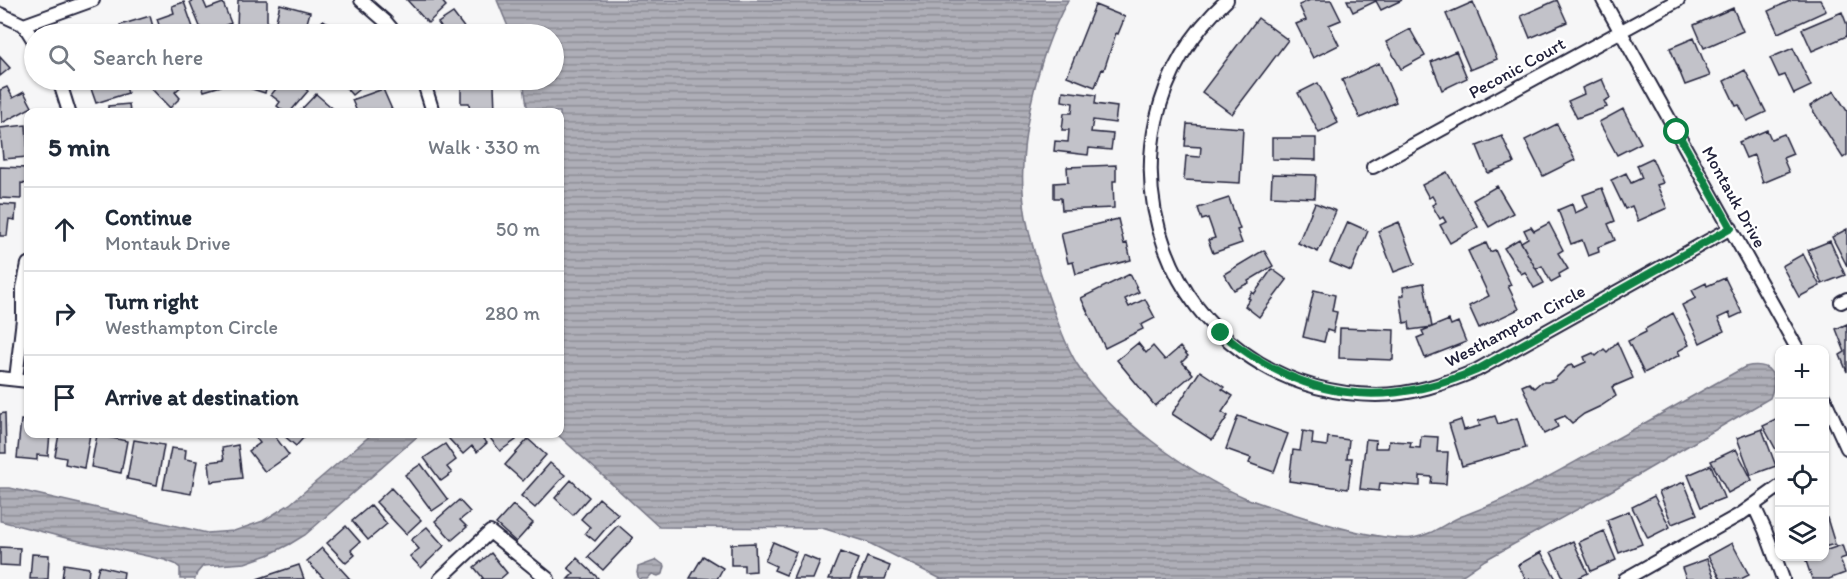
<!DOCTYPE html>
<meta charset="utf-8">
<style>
:root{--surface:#fff;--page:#f6f6f7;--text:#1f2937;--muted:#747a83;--line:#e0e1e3}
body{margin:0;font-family:Itim,sans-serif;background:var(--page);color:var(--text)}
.controls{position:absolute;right:18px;bottom:18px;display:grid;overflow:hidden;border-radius:12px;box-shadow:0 2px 4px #0004}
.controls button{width:54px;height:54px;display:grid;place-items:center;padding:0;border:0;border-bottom:2px solid var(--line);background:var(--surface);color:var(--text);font:30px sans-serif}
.stop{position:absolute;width:18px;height:18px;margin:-14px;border:4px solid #0b8043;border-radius:50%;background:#fff}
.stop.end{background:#0b8043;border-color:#fff;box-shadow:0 2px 6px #0008}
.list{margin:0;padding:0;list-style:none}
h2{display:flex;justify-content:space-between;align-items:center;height:78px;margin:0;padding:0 24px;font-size:26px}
h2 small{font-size:20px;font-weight:400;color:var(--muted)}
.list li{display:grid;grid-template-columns:39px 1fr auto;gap:18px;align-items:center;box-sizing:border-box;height:84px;padding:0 24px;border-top:2px solid var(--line)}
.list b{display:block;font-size:22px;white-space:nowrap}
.list p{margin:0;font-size:20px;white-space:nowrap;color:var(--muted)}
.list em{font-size:20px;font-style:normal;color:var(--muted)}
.icon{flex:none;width:33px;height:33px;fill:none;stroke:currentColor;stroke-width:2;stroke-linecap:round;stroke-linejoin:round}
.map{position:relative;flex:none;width:1847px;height:579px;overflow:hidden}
.search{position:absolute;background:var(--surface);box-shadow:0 2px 4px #0004;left:24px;top:24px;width:540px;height:66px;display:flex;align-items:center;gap:15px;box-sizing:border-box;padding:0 21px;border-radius:33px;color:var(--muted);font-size:22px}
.panel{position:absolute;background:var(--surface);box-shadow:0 2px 4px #0004;left:24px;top:108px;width:540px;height:330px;border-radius:12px}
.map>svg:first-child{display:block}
</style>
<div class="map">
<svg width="1847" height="579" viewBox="0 0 1847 579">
<defs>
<pattern id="water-rules" width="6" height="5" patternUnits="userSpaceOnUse" patternTransform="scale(1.5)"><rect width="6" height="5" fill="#aeaeb7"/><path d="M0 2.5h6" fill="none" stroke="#8d8d96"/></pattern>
</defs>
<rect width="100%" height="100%" fill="#f6f6f7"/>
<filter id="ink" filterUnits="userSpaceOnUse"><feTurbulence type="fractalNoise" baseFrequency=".0167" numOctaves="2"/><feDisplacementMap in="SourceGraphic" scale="12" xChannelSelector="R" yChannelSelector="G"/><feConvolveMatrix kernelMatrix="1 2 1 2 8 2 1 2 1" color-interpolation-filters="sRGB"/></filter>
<g filter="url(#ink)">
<!-- water -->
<path fill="url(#water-rules)" stroke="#767685" stroke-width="1.5" d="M 497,0 L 1068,0 C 1036,59 1014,151 1026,217 C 1031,243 1039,269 1048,295 C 1056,317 1064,343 1077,364 C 1109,416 1190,474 1246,498 C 1258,503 1272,507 1284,511 C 1315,521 1383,542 1413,538 C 1433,535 1447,521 1465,515 C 1518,495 1565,468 1614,440 C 1658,416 1701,391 1745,367 C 1771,361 1779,375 1770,398 L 1609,492 L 1485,560 L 1457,579 L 941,579 L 867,542 L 822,528 L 659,527 L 557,434 L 560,434 L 560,112 L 528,112 L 523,80 L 554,80 L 554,34 L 511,34 Z
M 372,434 L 420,434 L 305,535 L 290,544 L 268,555 L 245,563 L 203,566 L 197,573 L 195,579 L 180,579 L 180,568 L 175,564 L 165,560 L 66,538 L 0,521 L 0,488 L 10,488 L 207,533 L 234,531 L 263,521 L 290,504 Z
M 657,560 L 665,566 L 663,574 L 658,576 L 652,574 L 647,579 L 639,579 L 637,573 L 638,567 Z"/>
<!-- building -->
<path fill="#c2c2c9" stroke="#22223b" stroke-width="1.5" d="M 195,0 L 203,0 L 207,9 L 223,3 L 231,23 L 203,34 L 190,2 Z
M 238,0 L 267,0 L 267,29 L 237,28 Z
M 407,0 L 441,0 L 446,6 L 428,23 Z
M 1310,0 L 1331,0 L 1341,20 L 1329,25 L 1339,45 L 1313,58 L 1296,24 L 1306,20 L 1299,5 Z
M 1347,0 L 1402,0 L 1381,10 L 1376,1 L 1353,12 Z
M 1557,0 L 1567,22 L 1530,38 L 1521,16 Z
M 1792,0 L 1820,0 L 1826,11 L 1778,33 L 1768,11 Z
M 184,2 L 195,33 L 162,34 L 157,19 L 174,13 L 172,6 Z
M 1473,2 L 1497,59 L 1470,70 L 1446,14 Z
M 280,4 L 310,12 L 304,34 L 273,33 Z
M 1095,5 L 1125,17 L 1118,34 L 1116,33 L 1104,70 L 1102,69 L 1095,87 L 1067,76 Z
M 1733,8 L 1743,31 L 1704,48 L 1694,25 Z
M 1842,12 L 1847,25 L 1847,36 L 1812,51 L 1802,29 Z
M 453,13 L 469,34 L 444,34 L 445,33 L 438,23 Z
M 150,16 L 155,34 L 123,34 L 120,25 Z
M 1258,18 L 1288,40 L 1232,114 L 1202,92 Z
M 323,20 L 335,27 L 331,34 L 314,34 Z
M 1410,29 L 1425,56 L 1401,69 L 1386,42 Z
M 1694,38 L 1710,76 L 1685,85 L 1670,48 Z
M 1793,48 L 1811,86 L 1794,94 L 1785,75 L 1779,77 L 1770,58 Z
M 1456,51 L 1467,78 L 1442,90 L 1431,62 Z
M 0,57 L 10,68 L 0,76 Z
M 1379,63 L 1396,102 L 1360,118 L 1342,80 Z
M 1745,70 L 1766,112 L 1747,121 L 1739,105 L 1736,106 L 1724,81 Z
M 1602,79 L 1610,98 L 1604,101 L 1607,107 L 1577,118 L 1568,101 L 1584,94 L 1582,88 Z
M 88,80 L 129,80 L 124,82 L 128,93 L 96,103 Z
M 154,80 L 188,80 L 175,92 L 180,98 L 170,108 L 148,85 Z
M 200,80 L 218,80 L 221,86 L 204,91 Z
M 252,80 L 268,80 L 265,93 L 249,88 Z
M 283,80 L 295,80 L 308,91 L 290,112 L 285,112 L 277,106 L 280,102 L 271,95 Z
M 339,80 L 370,80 L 352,95 Z
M 1318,83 L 1338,123 L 1319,133 L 1298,93 Z
M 494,85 L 495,112 L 470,112 L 469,103 L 461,103 L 461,86 Z
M 7,87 L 13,98 L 24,92 L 32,107 L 2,123 L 0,90 Z
M 383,89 L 393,112 L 357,112 L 352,100 Z
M 1063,91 L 1096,95 L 1095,104 L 1117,107 L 1115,123 L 1093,120 L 1091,132 L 1113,134 L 1111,150 L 1089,148 L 1088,155 L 1054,151 L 1055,141 L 1068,142 L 1069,130 L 1062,130 L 1064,113 L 1072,113 L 1073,103 L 1062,101 Z
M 1834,91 L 1847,111 L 1847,155 L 1843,158 L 1810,106 Z
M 316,94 L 337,112 L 299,112 Z
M 129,104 L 130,112 L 108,112 L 108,106 Z
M 1623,109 L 1641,143 L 1617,155 L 1599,122 Z
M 1187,124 L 1243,128 L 1240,183 L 1184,180 L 1186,156 L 1200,157 L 1201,147 L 1185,146 Z
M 1557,124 L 1575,160 L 1543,176 L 1525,140 Z
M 26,125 L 28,157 L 3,159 L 0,128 Z
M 1767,130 L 1771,139 L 1784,134 L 1793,154 L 1783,158 L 1789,172 L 1763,183 L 1754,155 L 1746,158 L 1739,142 Z
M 1502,136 L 1514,163 L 1488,173 L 1477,146 Z
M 1272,138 L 1316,138 L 1316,160 L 1272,159 Z
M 1652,158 L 1663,183 L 1657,185 L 1667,208 L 1638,221 L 1632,206 L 1625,209 L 1611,180 L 1626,173 L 1631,183 L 1642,178 L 1637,165 Z
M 1116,165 L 1116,181 L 1113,181 L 1114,208 L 1062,210 L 1061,198 L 1054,198 L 1054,183 L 1068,182 L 1067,167 Z
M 0,167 L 28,168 L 28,184 L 21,183 L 21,199 L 0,198 Z
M 1447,172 L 1478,227 L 1450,243 L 1440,225 L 1446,222 L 1443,217 L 1440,219 L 1432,205 L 1436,203 L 1432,196 L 1429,198 L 1422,185 Z
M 1272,174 L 1316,175 L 1315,198 L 1271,196 Z
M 1497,186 L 1513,213 L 1489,227 L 1473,200 Z
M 1602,188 L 1615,221 L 1608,224 L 1615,240 L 1598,247 L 1599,252 L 1588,256 L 1582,240 L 1571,244 L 1558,210 L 1572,204 L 1575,213 L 1588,207 L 1583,195 Z
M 1229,198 L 1240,229 L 1237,230 L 1242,243 L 1213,253 L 1208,240 L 1215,238 L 1208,218 L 1202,220 L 1198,208 Z
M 1315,203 L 1336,211 L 1318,252 L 1298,243 Z
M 0,204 L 16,205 L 15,220 L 9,219 L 7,236 L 0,236 Z
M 1118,219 L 1124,244 L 1127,243 L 1131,260 L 1076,274 L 1073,262 L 1068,263 L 1061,233 Z
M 1348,222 L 1368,231 L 1351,271 L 1330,262 Z
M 1399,222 L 1415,264 L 1394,272 L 1378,231 Z
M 1549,223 L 1563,250 L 1558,253 L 1568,269 L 1559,274 L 1560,277 L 1551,282 L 1542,266 L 1536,269 L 1521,242 L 1528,238 L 1524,230 L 1531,227 L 1534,231 Z
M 1847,229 L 1847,266 L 1832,237 Z
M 1519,239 L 1544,283 L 1534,288 L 1525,272 L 1521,274 L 1504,248 Z
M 1830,241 L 1845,275 L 1822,284 L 1808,250 Z
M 1486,243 L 1490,252 L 1495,250 L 1511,285 L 1508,286 L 1519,309 L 1479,328 L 1469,306 L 1489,296 L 1468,251 Z
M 1264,250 L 1273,266 L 1248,281 L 1249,283 L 1234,290 L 1224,274 Z
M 1803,254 L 1820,286 L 1799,297 L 1782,266 Z
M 1272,269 L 1287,280 L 1259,317 L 1245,306 L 1250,299 L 1248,298 L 1252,292 L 1254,294 Z
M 1130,274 L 1139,292 L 1125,299 L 1129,307 L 1145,299 L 1155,318 L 1141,325 L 1143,329 L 1105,348 L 1081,298 Z
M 1725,278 L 1742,313 L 1731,318 L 1729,313 L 1718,318 L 1724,331 L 1700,343 L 1682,305 L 1696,298 L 1692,290 L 1706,283 L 1707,286 Z
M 1424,283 L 1432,327 L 1410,330 L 1409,322 L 1404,323 L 1400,296 L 1404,295 L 1403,287 Z
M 1314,290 L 1335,295 L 1332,311 L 1337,312 L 1333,332 L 1327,330 L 1324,342 L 1303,337 Z
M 1673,313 L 1689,345 L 1678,351 L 1680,355 L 1644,373 L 1628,341 L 1646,332 L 1645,329 Z
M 1449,320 L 1451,325 L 1458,322 L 1466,342 L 1425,358 L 1417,338 L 1424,335 L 1422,331 Z
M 1847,324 L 1847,372 L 1840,355 L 1845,352 L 1836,329 Z
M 1340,328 L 1394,330 L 1393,360 L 1339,358 Z
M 1617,342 L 1633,378 L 1612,387 L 1616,396 L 1601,406 L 1584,414 L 1572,423 L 1565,416 L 1555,420 L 1558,427 L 1544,434 L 1522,386 L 1529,383 L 1534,388 L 1541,382 L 1548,382 L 1554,380 L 1568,366 L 1572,365 L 1573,368 L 1586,362 L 1584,357 L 1593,353 L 1596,356 L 1604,349 L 1607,352 Z
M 1138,343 L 1146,353 L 1153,346 L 1165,360 L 1180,347 L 1188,356 L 1182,362 L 1193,374 L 1155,406 L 1117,360 Z
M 1200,371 L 1224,387 L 1222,389 L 1233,396 L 1222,412 L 1228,416 L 1212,440 L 1172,414 Z
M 5,413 L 6,453 L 0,453 L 0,414 Z
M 1238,416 L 1288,434 L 1274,472 L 1249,463 L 1251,458 L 1226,449 Z
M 1495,416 L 1498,424 L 1517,418 L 1526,448 L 1462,466 L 1449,424 L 1461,420 L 1464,430 L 1480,426 L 1478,421 Z
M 1780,418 L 1780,457 L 1763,426 Z
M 21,420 L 28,421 L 28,434 L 50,434 L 48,456 L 37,455 L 37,460 L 17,458 Z
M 1762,429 L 1776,466 L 1751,475 L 1737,438 Z
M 1303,431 L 1313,433 L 1312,444 L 1327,446 L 1328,437 L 1349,440 L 1347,458 L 1352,458 L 1348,489 L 1289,481 L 1293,450 L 1300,451 Z
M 59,434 L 90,434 L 84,468 L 65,464 L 66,458 L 55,456 Z
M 253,434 L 273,434 L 289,455 L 265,472 L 249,451 L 260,443 Z
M 282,434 L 304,434 L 306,435 L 296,446 Z
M 454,434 L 478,434 L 487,443 L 477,452 L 472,446 L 463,454 L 449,439 Z
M 487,434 L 512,434 L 516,440 L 500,451 Z
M 97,435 L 127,441 L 121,473 L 91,467 Z
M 1421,436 L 1438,437 L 1437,452 L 1448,452 L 1446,484 L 1431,483 L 1432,477 L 1420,476 L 1420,486 L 1380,483 L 1379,491 L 1360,489 L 1366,439 L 1376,440 L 1375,448 L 1388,448 L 1389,441 L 1411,442 L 1410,447 L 1420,448 Z
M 528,439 L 546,455 L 523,481 L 505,465 Z
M 134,440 L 164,445 L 157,485 L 127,479 Z
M 445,444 L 456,460 L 447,467 L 452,473 L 441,481 L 424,458 Z
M 238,445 L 242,478 L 211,482 L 209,462 L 224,460 L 222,448 Z
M 171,448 L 186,450 L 185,459 L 197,461 L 191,494 L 163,489 Z
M 1736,449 L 1752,480 L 1728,493 L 1711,461 Z
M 550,463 L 565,475 L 535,508 L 521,496 Z
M 421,464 L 448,500 L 432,511 L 405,475 Z
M 1711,465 L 1724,498 L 1701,507 L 1688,475 Z
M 571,480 L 589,497 L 573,515 L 555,498 Z
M 1684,482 L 1697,514 L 1672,524 L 1659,492 Z
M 391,488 L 421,520 L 406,534 L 376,502 Z
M 1654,496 L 1670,527 L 1648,538 L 1632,507 Z
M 599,498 L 618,514 L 595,541 L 585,533 L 590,527 L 581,519 Z
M 459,500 L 470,512 L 460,520 L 467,527 L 452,540 L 435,521 Z
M 371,505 L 387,524 L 368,540 L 352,521 Z
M 513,505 L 533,523 L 516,542 L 496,524 Z
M 1629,511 L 1642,544 L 1619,553 L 1607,520 Z
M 1827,518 L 1835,544 L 1824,547 L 1824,519 Z
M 618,525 L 633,538 L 603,570 L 588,557 Z
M 346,526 L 360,542 L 351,550 L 355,555 L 346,563 L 327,543 Z
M 427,527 L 444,546 L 421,568 L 410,556 L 419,549 L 411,540 Z
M 1604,531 L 1616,560 L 1591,571 L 1579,542 Z
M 1573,541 L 1588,573 L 1576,579 L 1564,579 L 1551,552 Z
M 773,542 L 796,552 L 786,575 L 774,570 L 776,566 L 765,561 Z
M 755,543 L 756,571 L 744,572 L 744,565 L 731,565 L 731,544 Z
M 1732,543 L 1749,575 L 1741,579 L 1721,579 L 1708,556 Z
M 1842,545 L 1846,557 L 1840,559 L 1845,573 L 1829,579 L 1812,579 L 1805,558 L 1824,556 L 1824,551 Z
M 0,547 L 20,548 L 19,566 L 0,565 Z
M 322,548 L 350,579 L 324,579 L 307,561 Z
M 840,552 L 858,559 L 850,579 L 829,579 Z
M 1541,552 L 1556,579 L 1526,579 L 1518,565 Z
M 491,553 L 507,573 L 500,579 L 481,579 L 483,578 L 474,567 Z
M 32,554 L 49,555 L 48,579 L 30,579 Z
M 803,555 L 820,562 L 813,579 L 793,579 Z
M 703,556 L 723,568 L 717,579 L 690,578 Z
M 867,557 L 890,566 L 885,579 L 858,579 Z
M 577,558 L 598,578 L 597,579 L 568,579 L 574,573 L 568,568 Z
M 1707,559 L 1715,579 L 1686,579 L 1682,568 Z
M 64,564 L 89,568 L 88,579 L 62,579 Z
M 299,565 L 304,579 L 257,579 Z
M 99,566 L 124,572 L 123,579 L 96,579 Z"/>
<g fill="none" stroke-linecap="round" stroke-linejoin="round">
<!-- street casing -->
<g stroke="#22223b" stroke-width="16">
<path id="street" d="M 361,0 L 385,21 L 396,34
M 1227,0 C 1074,140 1166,392 1376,395 C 1411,395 1444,384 1477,370 L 1731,228
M 1603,0 L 1798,350
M 0,14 L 24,25 L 93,0
M 24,25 L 34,41
M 59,80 L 69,112
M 423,80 L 433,112
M 1373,167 L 1678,0
M 1841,302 L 1847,299
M 0,378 L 28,381
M 16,379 L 23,319 L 23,288 L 28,264
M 1824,398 L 1847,448
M 1754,506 L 1765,530 L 1783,579
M 440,579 L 490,532 L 548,579
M 1625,579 L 1741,514 L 1780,486"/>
</g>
<!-- street -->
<use href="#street" stroke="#fff" stroke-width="12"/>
</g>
</g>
<g fill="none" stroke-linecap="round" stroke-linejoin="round" filter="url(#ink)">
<!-- route -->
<path stroke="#0b8043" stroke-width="8" d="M 1221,333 C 1301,399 1381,411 1477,370 L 1731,228 L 1677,132"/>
</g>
<g text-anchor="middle" stroke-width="5" stroke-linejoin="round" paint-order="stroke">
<!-- street labels -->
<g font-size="18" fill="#22223b" stroke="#fff">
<text transform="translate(1517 68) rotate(-29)" y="6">Peconic Court</text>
<text transform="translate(1734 197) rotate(61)" y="6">Montauk Drive</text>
<text transform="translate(1515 326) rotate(-28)" y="6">Westhampton Circle</text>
</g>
</g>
</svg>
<div class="controls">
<button>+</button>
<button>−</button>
<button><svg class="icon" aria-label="locate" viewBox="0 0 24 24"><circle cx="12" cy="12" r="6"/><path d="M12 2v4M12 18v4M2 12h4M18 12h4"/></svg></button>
<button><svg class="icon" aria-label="layers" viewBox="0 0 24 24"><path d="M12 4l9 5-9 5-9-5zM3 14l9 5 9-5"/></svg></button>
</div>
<div class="stop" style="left:1677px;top:132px"></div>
<div class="stop end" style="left:1221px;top:333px"></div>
<div class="search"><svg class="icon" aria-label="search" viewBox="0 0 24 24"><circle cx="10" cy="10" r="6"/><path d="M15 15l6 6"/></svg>Search here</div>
<section class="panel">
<h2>5 min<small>Walk · 330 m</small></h2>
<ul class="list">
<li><svg class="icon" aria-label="ahead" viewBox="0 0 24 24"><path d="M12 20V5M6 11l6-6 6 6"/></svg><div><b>Continue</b><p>Montauk Drive</p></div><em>50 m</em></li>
<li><svg class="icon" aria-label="right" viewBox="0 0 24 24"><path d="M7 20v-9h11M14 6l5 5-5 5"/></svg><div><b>Turn right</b><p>Westhampton Circle</p></div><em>280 m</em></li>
<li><svg class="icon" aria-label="arrive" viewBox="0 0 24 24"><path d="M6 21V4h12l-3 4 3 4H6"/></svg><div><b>Arrive at destination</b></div></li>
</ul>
</section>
</div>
